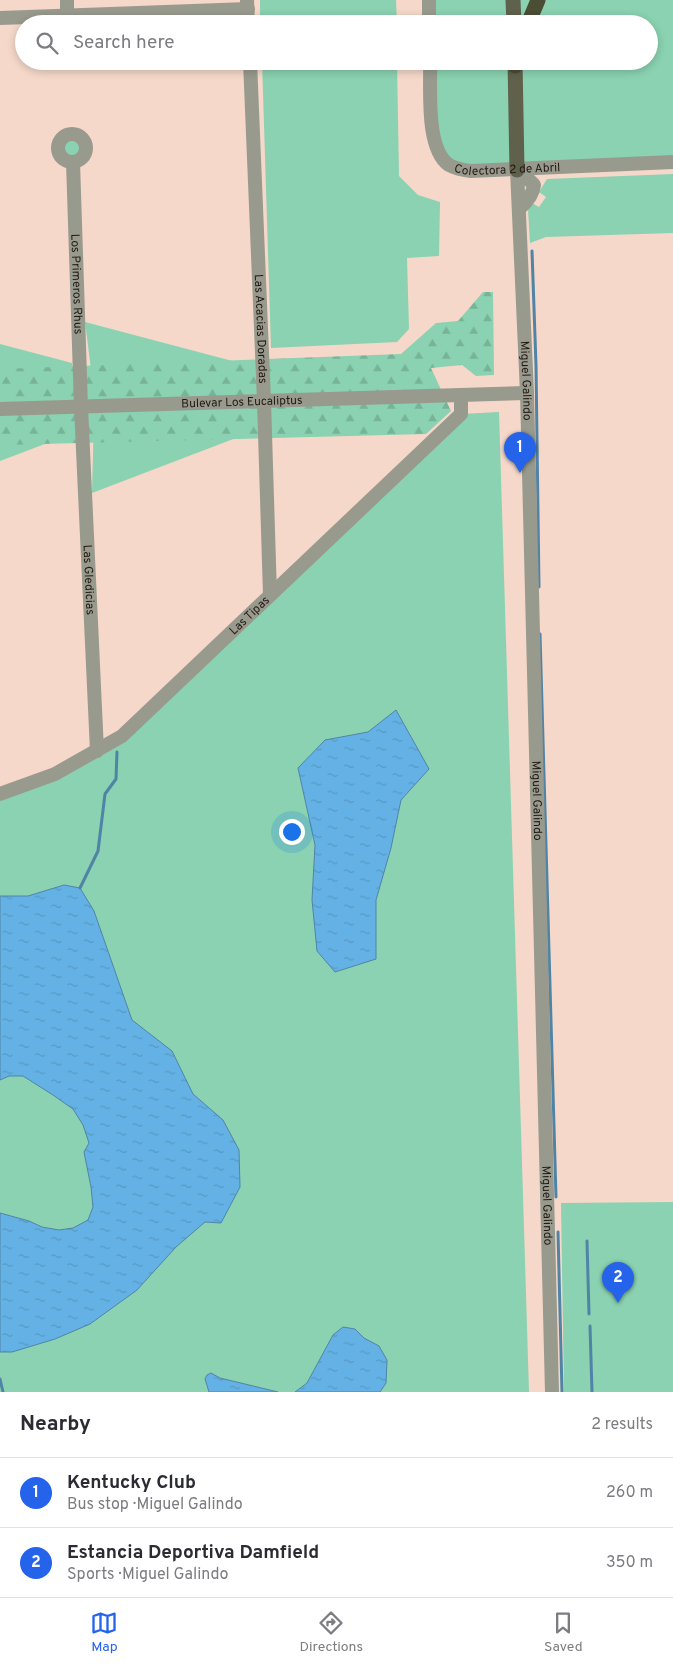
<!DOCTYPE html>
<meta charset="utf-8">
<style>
:root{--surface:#fff;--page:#f2f2f3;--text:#2b2b33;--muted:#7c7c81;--line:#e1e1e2;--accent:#2563eb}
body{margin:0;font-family:Overpass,sans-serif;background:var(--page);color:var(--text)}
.you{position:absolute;left:291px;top:831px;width:18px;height:18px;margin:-12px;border:4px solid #fff;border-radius:50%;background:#1a73e8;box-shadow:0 0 0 8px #1a73e833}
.badge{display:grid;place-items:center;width:32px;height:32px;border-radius:50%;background:var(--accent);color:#fff;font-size:16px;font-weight:700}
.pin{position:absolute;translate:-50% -41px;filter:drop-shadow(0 1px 2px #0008)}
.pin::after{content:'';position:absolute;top:26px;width:18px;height:15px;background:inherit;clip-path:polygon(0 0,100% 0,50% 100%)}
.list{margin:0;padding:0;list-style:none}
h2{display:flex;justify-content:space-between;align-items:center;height:65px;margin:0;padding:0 20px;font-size:21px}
h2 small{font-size:16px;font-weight:400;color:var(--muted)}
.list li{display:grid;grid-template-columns:32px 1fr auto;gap:15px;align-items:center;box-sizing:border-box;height:70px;padding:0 20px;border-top:1px solid var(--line)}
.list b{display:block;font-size:19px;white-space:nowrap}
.list p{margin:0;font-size:16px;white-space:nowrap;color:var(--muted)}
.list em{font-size:16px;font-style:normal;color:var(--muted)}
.icon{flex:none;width:28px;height:28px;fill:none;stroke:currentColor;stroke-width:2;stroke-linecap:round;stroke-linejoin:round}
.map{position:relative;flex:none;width:673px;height:1392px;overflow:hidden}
.search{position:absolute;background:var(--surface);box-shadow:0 2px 8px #0003;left:15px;right:15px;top:15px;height:55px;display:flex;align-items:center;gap:12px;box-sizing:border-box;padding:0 18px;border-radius:28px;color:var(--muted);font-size:19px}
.sheet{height:205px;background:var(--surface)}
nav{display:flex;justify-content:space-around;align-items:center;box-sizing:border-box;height:70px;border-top:1px solid var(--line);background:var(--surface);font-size:14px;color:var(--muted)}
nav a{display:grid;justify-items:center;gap:2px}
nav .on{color:var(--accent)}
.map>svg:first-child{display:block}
</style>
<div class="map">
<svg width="673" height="1392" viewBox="0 0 673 1392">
<defs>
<pattern id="forest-firs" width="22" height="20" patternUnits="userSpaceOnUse" patternTransform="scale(1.25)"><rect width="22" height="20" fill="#8ad2b1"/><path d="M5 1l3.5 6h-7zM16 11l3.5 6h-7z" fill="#77b497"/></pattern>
<pattern id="water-ripples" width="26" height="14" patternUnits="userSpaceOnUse" patternTransform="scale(1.25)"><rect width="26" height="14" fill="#64b2e5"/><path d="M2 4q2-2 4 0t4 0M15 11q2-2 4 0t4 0" fill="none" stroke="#5698c4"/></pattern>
</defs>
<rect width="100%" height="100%" fill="#f5d8c9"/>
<!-- grass -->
<path fill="#8ad2b1" d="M 260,0 L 396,0 L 397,24 L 260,24 Z
M 429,0 L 673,0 L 673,162 L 471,171 L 440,154 L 430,61 L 649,61 L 649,24 L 429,24 Z
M 262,61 L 397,61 L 399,176 L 418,195 L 440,202 L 439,256 L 407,258 L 409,329 L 397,342 L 271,348 Z
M62 148a10 10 0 1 1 20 0a10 10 0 1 1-20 0Z
M 673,174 L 673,233 L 546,237 L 530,243 L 528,209 L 532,203 L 539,207 L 546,197 L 539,192 L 547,179 Z
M 85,322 L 255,367 L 94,393 Z
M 0,344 L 72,363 L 73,388 L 0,390 Z
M 499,412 L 529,1392 L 0,1392 L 0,794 L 97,751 L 461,414 Z
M 94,415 L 249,433 L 92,493 Z
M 0,418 L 66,436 L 0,461 Z
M 673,1202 L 673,1392 L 564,1392 L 561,1203 Z"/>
<!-- forest -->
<path fill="url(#forest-firs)" d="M 483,292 L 493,292 L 494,375 L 476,376 L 462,365 L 431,368 L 451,411 L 426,434 L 0,445 L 0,369 L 401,354 L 436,323 L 458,321 Z"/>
<!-- water -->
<path fill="url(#water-ripples)" stroke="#5084a6" d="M 396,710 L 429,769 L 401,800 L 391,848 L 376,900 L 376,959 L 335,972 L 317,951 L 312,900 L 315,845 L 298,768 L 325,740 L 368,732 Z
M 64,885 L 80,888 L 94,911 L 132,1020 L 172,1051 L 193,1094 L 223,1120 L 239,1150 L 240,1187 L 221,1223 L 205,1222 L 176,1247 L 137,1290 L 90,1324 L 55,1339 L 12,1352 L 0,1352 L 0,1213 L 29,1221 L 42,1227 L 59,1230 L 73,1228 L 88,1220 L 93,1207 L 91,1187 L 84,1152 L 89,1143 L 83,1125 L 73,1109 L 53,1095 L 23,1076 L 9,1076 L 0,1080 L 0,896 L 28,896 Z
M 343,1327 L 355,1329 L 364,1338 L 379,1346 L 387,1360 L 386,1383 L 380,1392 L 295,1392 L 307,1383 L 333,1335 Z
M 211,1373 L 220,1378 L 278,1392 L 209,1392 L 205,1379 L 207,1375 Z"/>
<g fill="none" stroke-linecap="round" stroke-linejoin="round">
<!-- stream -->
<path stroke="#5084a6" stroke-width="3" d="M 532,251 L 536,365 L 539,587
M 540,634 L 556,1197
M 80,888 L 98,851 L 105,794 L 116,779 L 117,752
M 558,1232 L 562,1392
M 587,1241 L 589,1314
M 590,1326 L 592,1392
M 0,1379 L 3,1392"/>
<!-- minor -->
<g stroke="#999a8e" stroke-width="14">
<path d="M 67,0 L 67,16"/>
<path d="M 247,0 L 248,24"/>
<path d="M 429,0 L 429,24"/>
<path d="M 0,18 L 248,9"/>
<path id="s1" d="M 250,61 L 264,401 L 270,595"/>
<path id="s2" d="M 430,61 C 431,88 425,148 449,165 C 456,169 463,170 471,171 L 673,162"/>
<circle cx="72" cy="148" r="14"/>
<path id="s3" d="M 73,162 L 81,407 L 97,751"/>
<path id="s4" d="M 517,170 L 527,393 L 552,1392"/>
<path d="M 517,170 C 522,177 529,178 534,185 C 533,195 526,203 519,209"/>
<path id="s5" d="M 0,409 L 527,393"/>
<path id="s6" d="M 0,794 L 55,774 L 122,736 L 461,414 L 461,395"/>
</g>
<!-- major -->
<path stroke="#5f614c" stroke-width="15" d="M 513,0 L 514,24
M 515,61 L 517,170"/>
<!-- highway -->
<path stroke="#4b4d35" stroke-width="15" d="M 528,24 L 538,0
M 515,66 L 516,61"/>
</g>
<g text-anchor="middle" stroke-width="4" stroke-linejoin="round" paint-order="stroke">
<!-- street labels -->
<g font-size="12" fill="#231914" stroke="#f5d8c9">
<text dy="4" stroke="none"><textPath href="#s2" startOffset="168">Colectora 2 de Abril</textPath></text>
<text dy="4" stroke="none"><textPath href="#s3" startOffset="122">Los Primeros Rhus</textPath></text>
<text dy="4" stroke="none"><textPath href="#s1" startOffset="268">Las Acacias Doradas</textPath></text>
<text dy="4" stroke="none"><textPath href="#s4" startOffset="211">Miguel Galindo</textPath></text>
<text dy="4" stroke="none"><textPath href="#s5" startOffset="242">Bulevar Los Eucaliptus</textPath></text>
<text dy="4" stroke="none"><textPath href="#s3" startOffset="418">Las Gledicias</textPath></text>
<text dy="4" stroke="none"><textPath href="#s6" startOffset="311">Las Tipas</textPath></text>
<text dy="4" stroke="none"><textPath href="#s4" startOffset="631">Miguel Galindo</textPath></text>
<text dy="4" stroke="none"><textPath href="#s4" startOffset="1036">Miguel Galindo</textPath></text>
</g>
</g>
</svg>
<div class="you"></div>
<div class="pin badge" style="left:520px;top:473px">1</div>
<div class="pin badge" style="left:618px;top:1303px">2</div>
<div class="search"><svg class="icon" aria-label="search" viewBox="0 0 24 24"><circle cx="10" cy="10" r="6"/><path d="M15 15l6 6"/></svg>Search here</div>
</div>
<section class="sheet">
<h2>Nearby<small>2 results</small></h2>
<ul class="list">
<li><span class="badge">1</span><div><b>Kentucky Club</b><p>Bus stop · Miguel Galindo</p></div><em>260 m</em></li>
<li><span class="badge">2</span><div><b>Estancia Deportiva Damfield</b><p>Sports · Miguel Galindo</p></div><em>350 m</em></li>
</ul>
</section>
<nav>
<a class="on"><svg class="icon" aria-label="map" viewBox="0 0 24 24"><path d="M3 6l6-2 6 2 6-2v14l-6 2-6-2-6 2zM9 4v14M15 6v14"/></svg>Map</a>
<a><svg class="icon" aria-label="directions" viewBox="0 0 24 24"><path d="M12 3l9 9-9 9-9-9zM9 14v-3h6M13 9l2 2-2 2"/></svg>Directions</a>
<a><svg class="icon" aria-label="saved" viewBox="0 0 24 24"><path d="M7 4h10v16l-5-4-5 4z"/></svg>Saved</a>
</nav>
